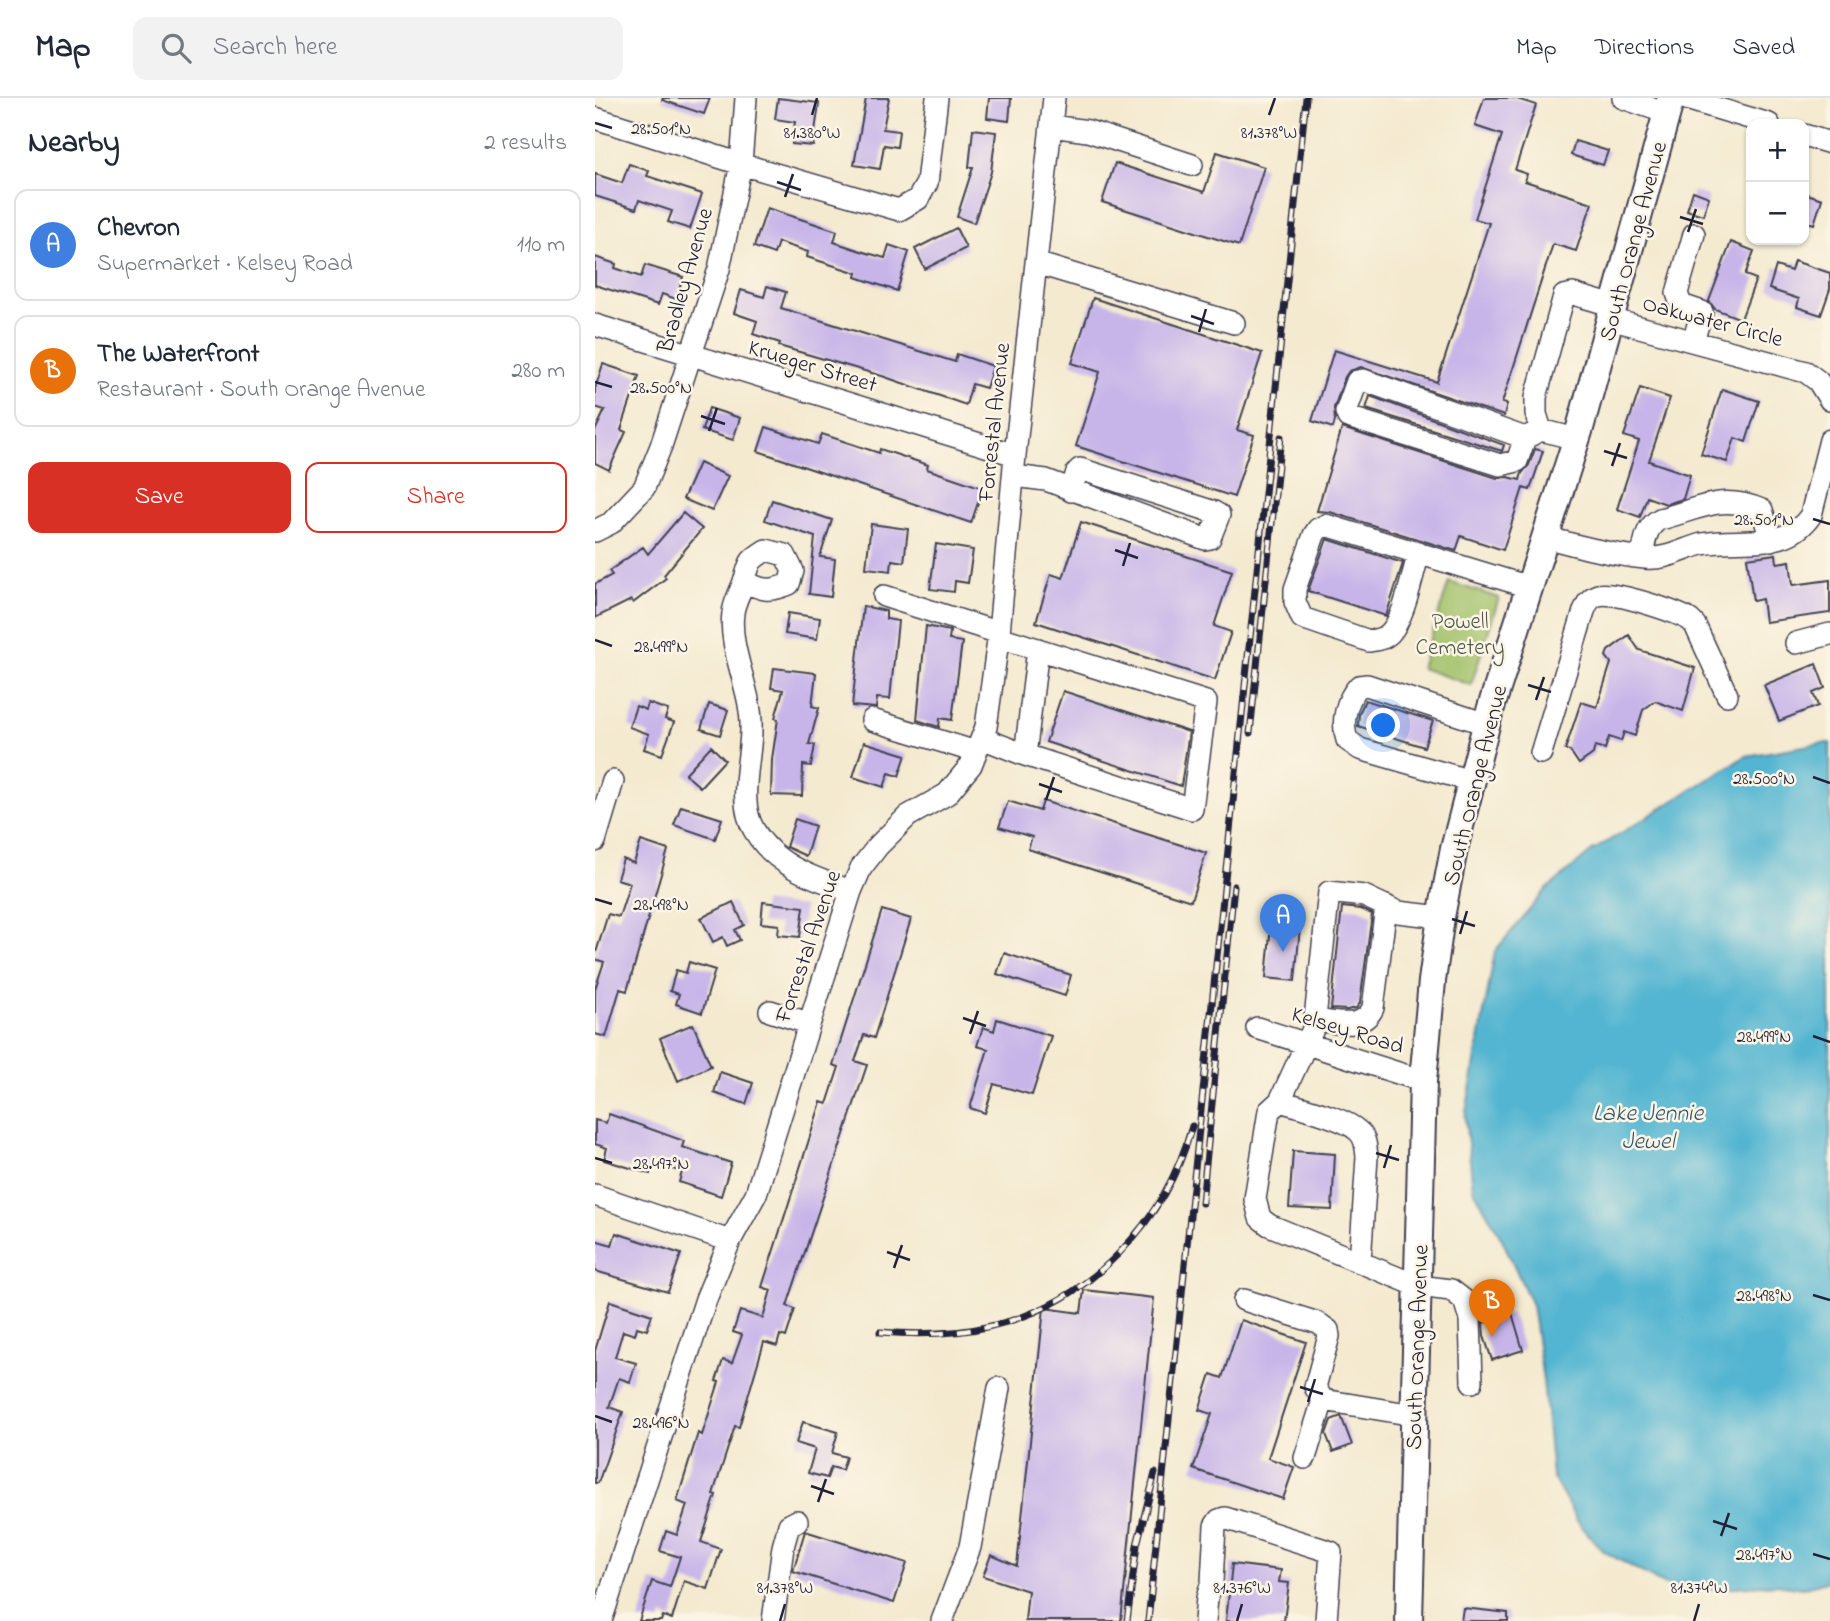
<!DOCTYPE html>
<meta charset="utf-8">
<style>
:root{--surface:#fff;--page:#f2f2f3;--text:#1f2937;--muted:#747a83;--line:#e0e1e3;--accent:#d93025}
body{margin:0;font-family:"Indie Flower",sans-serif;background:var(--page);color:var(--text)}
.controls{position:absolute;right:21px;top:21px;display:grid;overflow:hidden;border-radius:14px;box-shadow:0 2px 5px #0004}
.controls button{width:63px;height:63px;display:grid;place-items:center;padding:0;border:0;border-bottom:2px solid var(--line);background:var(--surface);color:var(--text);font:35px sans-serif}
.you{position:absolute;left:789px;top:628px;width:24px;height:24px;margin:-18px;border:5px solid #fff;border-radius:50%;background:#1a73e8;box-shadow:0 0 0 10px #1a73e833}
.badge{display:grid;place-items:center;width:46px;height:46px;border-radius:50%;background:var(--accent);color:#fff;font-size:23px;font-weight:700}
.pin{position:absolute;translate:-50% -58px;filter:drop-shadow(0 2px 4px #0008)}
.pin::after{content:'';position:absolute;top:37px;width:24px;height:21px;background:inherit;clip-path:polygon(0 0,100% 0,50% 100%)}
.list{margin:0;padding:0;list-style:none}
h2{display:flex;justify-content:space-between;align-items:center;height:91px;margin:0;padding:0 28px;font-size:30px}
h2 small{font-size:23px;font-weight:400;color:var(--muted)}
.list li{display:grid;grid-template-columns:46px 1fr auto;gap:21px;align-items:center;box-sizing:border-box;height:112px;margin:0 14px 14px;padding:0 14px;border:2px solid var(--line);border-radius:14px}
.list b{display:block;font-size:26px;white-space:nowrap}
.list p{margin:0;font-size:23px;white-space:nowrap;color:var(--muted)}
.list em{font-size:23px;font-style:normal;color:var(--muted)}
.actions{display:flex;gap:14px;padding:21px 28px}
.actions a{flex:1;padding:16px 0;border:2px solid var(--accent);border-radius:14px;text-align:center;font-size:24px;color:var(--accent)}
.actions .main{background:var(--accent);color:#fff}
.icon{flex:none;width:38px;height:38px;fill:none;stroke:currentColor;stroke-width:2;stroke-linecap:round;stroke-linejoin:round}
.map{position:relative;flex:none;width:1235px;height:1523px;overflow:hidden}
header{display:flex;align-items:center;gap:42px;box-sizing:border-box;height:98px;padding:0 35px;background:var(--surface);border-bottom:2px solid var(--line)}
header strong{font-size:33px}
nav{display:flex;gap:38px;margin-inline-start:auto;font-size:24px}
.search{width:490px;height:63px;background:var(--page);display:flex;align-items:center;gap:18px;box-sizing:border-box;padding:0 24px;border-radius:14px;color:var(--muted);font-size:26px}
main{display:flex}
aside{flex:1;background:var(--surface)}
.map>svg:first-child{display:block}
</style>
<header>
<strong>Map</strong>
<div class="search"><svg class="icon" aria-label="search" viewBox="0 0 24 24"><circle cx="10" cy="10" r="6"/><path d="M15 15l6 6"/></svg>Search here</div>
<nav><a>Map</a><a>Directions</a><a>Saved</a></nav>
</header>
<main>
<aside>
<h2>Nearby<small>2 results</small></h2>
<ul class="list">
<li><span class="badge" style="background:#3f7fe0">A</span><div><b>Chevron</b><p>Supermarket · Kelsey Road</p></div><em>110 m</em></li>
<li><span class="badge" style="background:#e8710a">B</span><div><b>The Waterfront</b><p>Restaurant · South Orange Avenue</p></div><em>280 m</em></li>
</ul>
<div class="actions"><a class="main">Save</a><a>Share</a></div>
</aside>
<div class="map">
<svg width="1235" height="1523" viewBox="0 0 1235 1523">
<rect width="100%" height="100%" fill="#fcf5e5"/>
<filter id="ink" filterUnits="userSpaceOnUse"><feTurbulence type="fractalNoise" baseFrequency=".0143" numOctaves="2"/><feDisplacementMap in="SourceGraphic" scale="14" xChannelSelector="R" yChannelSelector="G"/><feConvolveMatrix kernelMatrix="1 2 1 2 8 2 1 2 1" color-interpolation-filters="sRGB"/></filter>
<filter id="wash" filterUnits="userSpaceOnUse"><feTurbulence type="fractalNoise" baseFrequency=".00686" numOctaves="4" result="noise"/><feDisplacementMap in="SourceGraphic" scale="28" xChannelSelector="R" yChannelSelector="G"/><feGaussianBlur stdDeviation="1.57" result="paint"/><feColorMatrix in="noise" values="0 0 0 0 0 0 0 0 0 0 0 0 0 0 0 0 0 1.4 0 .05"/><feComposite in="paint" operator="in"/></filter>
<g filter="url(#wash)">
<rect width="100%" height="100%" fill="#f4ead0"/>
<!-- green -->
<path fill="#a1c169" stroke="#627252" stroke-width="2" d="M 854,484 L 904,500 L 876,587 L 826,570 Z"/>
<!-- water -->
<path fill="#52b5d1" stroke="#3a6c86" stroke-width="2" d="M 1227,645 L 1235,645 L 1235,1482 L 1207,1490 L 1182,1486 L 1114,1491 L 1070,1487 L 1008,1453 L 982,1423 L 957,1378 L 948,1282 L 937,1207 L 907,1141 L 878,1090 L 870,1020 L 900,853 L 951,792 L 997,753 L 1151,658 Z"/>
<g id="blocks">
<!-- building -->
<path fill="#c7b5e9" d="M 68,0 L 115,0 L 109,16 L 67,2 Z
M 183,0 L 224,5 L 218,48 L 197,46 L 200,24 L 180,21 Z
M 271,0 L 294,0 L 288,31 L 304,33 L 302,49 L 289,47 L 285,71 L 259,67 Z
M 394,0 L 416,0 L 414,23 L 392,20 Z
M 889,0 L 919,0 L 941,7 L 920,72 L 932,76 L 930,83 L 997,105 L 981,153 L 958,146 L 907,305 L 912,306 L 909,318 L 766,269 L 754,273 L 750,279 L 739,310 L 740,323 L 738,330 L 717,323 L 739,252 L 842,284 L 894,125 L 880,121 L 907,37 L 880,28 Z
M 378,31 L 401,34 L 396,74 L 379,125 L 362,119 L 378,69 L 374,69 Z
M 980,43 L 1013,53 L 1008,67 L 976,57 Z
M 622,54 L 669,69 L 644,148 L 507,104 L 520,65 L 609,94 Z
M 34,66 L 54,73 L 52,78 L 107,96 L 95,131 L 73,124 L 77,113 L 44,102 L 41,111 L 0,98 L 0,76 L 27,85 Z
M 1098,93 L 1114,99 L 1108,117 L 1092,112 Z
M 1209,95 L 1227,101 L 1219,126 L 1209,123 Z
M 172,110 L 242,133 L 239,144 L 269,154 L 290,160 L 294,147 L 314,154 L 302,193 L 261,179 L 262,175 L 212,159 L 213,154 L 183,144 L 179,156 L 159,149 Z
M 361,130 L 371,150 L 330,171 L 320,151 Z
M 1136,144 L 1159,153 L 1150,177 L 1161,181 L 1146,221 L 1120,211 L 1114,203 Z
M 0,159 L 21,166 L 20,170 L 46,179 L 50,167 L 88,179 L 81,201 L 67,196 L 63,207 L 0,187 Z
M 1199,163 L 1235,175 L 1235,191 L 1226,217 L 1202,209 L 1204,201 L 1174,191 L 1181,168 L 1196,173 Z
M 172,188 L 191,194 L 186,210 L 360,264 L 362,256 L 398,268 L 391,290 L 377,286 L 371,307 L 287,278 L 184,248 L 185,245 L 158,236 L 162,223 L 139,215 L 146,192 L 169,199 Z
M 498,200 L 667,255 L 642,332 L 659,337 L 639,399 L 481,348 L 505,274 L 477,265 Z
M 8,266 L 44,278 L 26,332 L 31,334 L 14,372 L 0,365 L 0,333 L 10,312 L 0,309 L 0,291 Z
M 1045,290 L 1075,300 L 1054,363 L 1095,377 L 1088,401 L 1071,406 L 1052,399 L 1045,419 L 1022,411 L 1044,343 L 1029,338 Z
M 1127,291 L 1164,303 L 1151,344 L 1140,340 L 1132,364 L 1106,356 Z
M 775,298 L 909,347 L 907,353 L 771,311 Z
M 114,310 L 145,320 L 138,342 L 107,332 Z
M 171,329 L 223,346 L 227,336 L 284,355 L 285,351 L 333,367 L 332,371 L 388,390 L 376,425 L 163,353 Z
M 747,330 L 902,380 L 913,379 L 925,382 L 927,375 L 934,367 L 940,351 L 948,353 L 935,392 L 928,390 L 908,452 L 866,438 L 861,453 L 735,414 L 722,413 Z
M 104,365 L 133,378 L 117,413 L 88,401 Z
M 177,402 L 237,422 L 225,459 L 240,461 L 236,499 L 214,496 L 220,439 L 170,422 Z
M 88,415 L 107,431 L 69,477 L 71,480 L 38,505 L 36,502 L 0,520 L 0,486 L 17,477 L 14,473 L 48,449 L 53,456 Z
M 486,424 L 637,473 L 619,528 L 636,534 L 620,582 L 441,524 L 456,476 L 468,480 Z
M 276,426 L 313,431 L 309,464 L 297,462 L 296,473 L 271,470 Z
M 732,441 L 808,465 L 791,518 L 713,493 Z
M 341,446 L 378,452 L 373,485 L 360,483 L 359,494 L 335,491 Z
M 1181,456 L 1182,465 L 1195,463 L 1198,487 L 1235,482 L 1235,515 L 1170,524 L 1167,501 L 1158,503 L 1152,460 Z
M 268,508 L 291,513 L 291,521 L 303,523 L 295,601 L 282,600 L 281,610 L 257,608 Z
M 193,515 L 225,520 L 222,541 L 190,536 Z
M 331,528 L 355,533 L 354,542 L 367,544 L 357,622 L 345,620 L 344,629 L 322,622 Z
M 1034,537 L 1044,552 L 1100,570 L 1088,613 L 1060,603 L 1048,612 L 1040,638 L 1029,634 L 1026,643 L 1014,639 L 1010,651 L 1000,648 L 998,656 L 984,666 L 975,653 L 970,652 L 986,604 L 1002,609 L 1016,565 L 1011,558 L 1013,553 Z
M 1221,566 L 1230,590 L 1218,595 L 1223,608 L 1184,623 L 1169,587 Z
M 179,570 L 221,575 L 217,608 L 224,610 L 214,646 L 220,647 L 216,668 L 208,667 L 207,698 L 176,697 L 177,661 L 183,621 L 180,620 L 188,592 L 176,590 Z
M 468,593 L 594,634 L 586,688 L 451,644 Z
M 770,602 L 838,623 L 829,649 L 763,628 L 764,616 Z
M 53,605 L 73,612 L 70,621 L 79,624 L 67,657 L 49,651 L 54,636 L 34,629 L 41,608 L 51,612 Z
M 114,606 L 133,612 L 125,637 L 106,631 Z
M 269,644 L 311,657 L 304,678 L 294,675 L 289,689 L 258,679 Z
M 116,648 L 130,662 L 105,689 L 90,676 Z
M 413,703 L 445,713 L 448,703 L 611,755 L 596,803 L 433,751 L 437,739 L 404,729 Z
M 86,708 L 127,721 L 120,741 L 79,727 Z
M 200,721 L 220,728 L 211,758 L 191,749 Z
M 46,743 L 73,752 L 32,893 L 25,891 L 11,939 L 0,936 L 0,891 L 9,864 L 0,861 L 0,858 L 13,816 L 24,819 L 35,785 L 22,781 L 28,761 L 39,765 Z
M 138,804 L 149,827 L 140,832 L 145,842 L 132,848 L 128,839 L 118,844 L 106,820 Z
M 168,804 L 209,809 L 205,839 L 183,837 L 184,827 L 166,825 Z
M 747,809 L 765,811 L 777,816 L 765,905 L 761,910 L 752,912 L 736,911 Z
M 287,812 L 316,821 L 279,940 L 269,937 L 260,963 L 272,967 L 192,1208 L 200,1211 L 191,1239 L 185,1237 L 182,1248 L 169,1244 L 144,1329 L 140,1328 L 118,1396 L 121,1397 L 106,1444 L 126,1451 L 113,1491 L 89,1483 L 77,1521 L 68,1518 L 66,1523 L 44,1523 L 57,1483 L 75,1489 L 85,1459 L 65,1453 L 71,1433 L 82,1437 L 92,1407 L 82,1403 L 103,1335 L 107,1337 L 124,1284 L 121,1283 L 128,1262 L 137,1265 L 147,1237 L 138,1234 L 145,1213 L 168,1220 L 176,1192 L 167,1189 L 226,1004 L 232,1006 L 244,969 L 238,967 Z
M 676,826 L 705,829 L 700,883 L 671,880 Z
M 409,855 L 476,877 L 470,898 L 402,876 Z
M 94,864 L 120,872 L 107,915 L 81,906 L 84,896 L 75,893 L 81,872 L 91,875 Z
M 402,921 L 456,938 L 437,997 L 399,986 L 390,1015 L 375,1010 L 393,951 L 382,948 L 388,929 L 399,933 Z
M 98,926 L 116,968 L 83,983 L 65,940 Z
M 125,974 L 158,985 L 151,1006 L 119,995 Z
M 14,1016 L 89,1043 L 87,1049 L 136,1065 L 126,1098 L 84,1084 L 87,1074 L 59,1065 L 55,1076 L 9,1062 L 12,1050 L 0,1046 L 0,1022 L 11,1025 Z
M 698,1053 L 740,1056 L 737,1112 L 694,1110 Z
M 21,1135 L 86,1156 L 73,1194 L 0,1173 L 0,1142 L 17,1147 Z
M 489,1192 L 559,1200 L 526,1523 L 430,1523 L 433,1493 L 388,1478 L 396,1457 L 422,1468 L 449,1210 L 486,1215 Z
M 15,1203 L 57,1217 L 52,1232 L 42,1229 L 40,1237 L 28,1233 L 20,1259 L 41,1265 L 35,1284 L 24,1280 L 14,1309 L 28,1314 L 3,1385 L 0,1385 L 0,1253 Z
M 917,1215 L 928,1252 L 897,1262 L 889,1238 L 888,1225 Z
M 646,1222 L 711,1244 L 673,1360 L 699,1369 L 688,1401 L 598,1371 L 617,1316 L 604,1312 L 616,1276 L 627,1280 Z
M 746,1318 L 757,1347 L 738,1354 L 731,1336 L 736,1322 Z
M 208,1324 L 243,1334 L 237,1355 L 251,1359 L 247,1372 L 236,1369 L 232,1380 L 213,1375 L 220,1351 L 201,1345 Z
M 210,1433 L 312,1465 L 299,1505 L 198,1473 Z
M 637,1466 L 686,1472 L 684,1484 L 694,1485 L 689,1523 L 631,1523 Z
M 868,1510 L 913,1515 L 913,1523 L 866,1523 Z"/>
</g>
</g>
<g filter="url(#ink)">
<use href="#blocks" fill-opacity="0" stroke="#424051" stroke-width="2"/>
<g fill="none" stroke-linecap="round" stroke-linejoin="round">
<!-- minor casing -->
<g stroke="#424051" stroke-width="24">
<path id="minor" d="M 1028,0 L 1072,15
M 1088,0 L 1174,26
M 0,20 L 146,66 L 304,112 L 323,101 L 332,85 L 342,0
M 456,28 L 493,33 L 597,67
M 1209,37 L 1235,45
M 441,165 L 639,225
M 1015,221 L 1211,274 L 1223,283 L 1235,302
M 0,227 L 420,357
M 1098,243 L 1107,214 L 1086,207 L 1082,195 L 1099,136
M 946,332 L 941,316 L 941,299 L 969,198 L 978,196 L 1019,208
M 930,340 L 922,363 L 905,367 L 753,319 L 751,314 L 762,283 L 768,282 L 930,340 L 946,332 L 981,341
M 419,378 L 451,382 L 610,441 L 615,440 L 624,417 L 619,414 L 485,371 L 482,374 L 476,393
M 0,433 L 16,425 L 49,390 L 66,348 L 124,171 L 146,66 L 151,0
M 950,439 C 984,448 1016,457 1050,460 C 1071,462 1088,451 1107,446 C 1144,438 1191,455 1216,417 L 1235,342
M 824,455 C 817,477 810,519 795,535 C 789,541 782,542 774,543 L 707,520 L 700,504 L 700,491 L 719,437 L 723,431 L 731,427 L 911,482 L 935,489
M 1047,459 C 1050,444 1050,429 1065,421 C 1105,411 1125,395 1167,412 L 1176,442
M 149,483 C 168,493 175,494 194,486 L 198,473 L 190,457 L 171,452 C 152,464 156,463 149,484 C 145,494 139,505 138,515 C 133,552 158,595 156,631 C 156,663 142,703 159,732 C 180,768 218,780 256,793
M 289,498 L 404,535
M 1201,545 L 1235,536
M 277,622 L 381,654
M 387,640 L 430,657 L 597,711 L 611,604 L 404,539
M 946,655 L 989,513 C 992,506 994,500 1003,497 C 1019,493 1080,513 1095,522 L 1100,527 L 1132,597
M 430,657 L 443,551
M 876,683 L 765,651 L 752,642 C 746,624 751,602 764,588 L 772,587 L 891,626
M 0,743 L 18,683
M 846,819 L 803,814 L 769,798 L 734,794 L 719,929 L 685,1003 L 674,1013 L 660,1101 L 665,1120 L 674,1127 L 823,1188 L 856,1192 L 869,1202 L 875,1221 L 877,1284
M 175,913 L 213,925
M 720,922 C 742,924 767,933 778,910 L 791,808
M 662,930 L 828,983
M 685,1003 C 704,1009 750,1020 763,1033 C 771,1039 771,1050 772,1059 L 765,1164
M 0,1097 L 135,1143
M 649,1202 L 723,1225 L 733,1232 L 734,1238 L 720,1289 L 728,1302
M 710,1360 L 728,1302 L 819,1317
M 6,1523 L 111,1201 L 135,1143 L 161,1096 L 256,793 L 266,770 L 283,748 L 313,718 L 352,696 L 376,667 L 391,629 L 404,535 L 420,357 L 459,0
M 178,1523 L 188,1449 L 194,1427 L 202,1423
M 347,1523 L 375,1449 L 404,1290
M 610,1523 L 612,1500 L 617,1484 L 620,1428 L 624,1422 L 630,1420 L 736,1454 L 731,1523"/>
</g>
<!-- major casing -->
<g stroke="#424051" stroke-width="30">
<path id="major" d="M 814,1523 L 828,983 L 837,883 L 846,819 L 859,751 L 894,616 L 985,330 L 1076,0"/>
</g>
<!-- minor -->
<use href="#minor" stroke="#fff" stroke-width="21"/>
<!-- major -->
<use href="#major" stroke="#fff" stroke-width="26"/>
<!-- rail casing -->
<g stroke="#22223b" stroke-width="7">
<path id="rail" d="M 655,635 L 686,339
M 607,1105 L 639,788
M 285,1234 C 322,1237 359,1237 396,1228 C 495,1206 571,1123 597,1028
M 532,1523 L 542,1447 L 560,1375
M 553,1523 L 711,0"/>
</g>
<!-- rail -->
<use href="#rail" stroke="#fcf5e5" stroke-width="4.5" stroke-dasharray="13" stroke-linecap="butt"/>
</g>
</g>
<!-- ticks -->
<path fill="none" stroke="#22223b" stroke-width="2.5" d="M 217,17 L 222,0M 674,17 L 680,0M 0,25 L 17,30M 182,84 L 206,92M 190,99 L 198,76M 1085,119 L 1108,126M 1093,134 L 1101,111M 596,218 L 619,226M 604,234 L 611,211M 0,284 L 17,289M 106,318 L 130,326M 114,333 L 122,310M 1009,353 L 1032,360M 1017,368 L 1025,345M 1218,421 L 1235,426M 520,452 L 543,460M 528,468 L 535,445M 0,542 L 17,548M 933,587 L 956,594M 941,602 L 949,579M 1218,679 L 1235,685M 444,686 L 467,694M 451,702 L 459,679M 0,801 L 17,806M 857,821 L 880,828M 865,836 L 872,813M 368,920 L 391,928M 375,936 L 383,913M 1218,938 L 1235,944M 781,1055 L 804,1062M 0,1060 L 17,1065M 789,1070 L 796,1047M 292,1154 L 315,1162M 299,1170 L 307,1147M 1218,1197 L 1235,1202M 705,1289 L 728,1296M 713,1304 L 720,1281M 0,1318 L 17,1324M 216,1388 L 239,1396M 223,1404 L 231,1381M 1118,1423 L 1142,1431M 1126,1438 L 1134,1415M 1218,1456 L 1235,1461M 185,1523 L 190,1506M 642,1523 L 647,1506M 1099,1523 L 1104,1506"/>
<g text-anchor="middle" stroke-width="5" stroke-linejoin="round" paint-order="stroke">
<!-- street labels -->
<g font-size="23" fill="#22223b" stroke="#fcf5e5">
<text transform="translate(1037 143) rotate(-75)" y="8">South Orange Avenue</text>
<text transform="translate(89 182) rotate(-74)" y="8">Bradley Avenue</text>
<text transform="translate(1118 222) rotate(15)" y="8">Oakwater Circle</text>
<text transform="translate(218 267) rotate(17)" y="8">Krueger Street</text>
<text transform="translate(398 324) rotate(-84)" y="8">Forrestal Avenue</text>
<text transform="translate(879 687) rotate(-76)" y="8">South Orange Avenue</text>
<text transform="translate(212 848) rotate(-71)" y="8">Forrestal Avenue</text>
<text transform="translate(753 931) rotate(17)" y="8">Kelsey Road</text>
<text transform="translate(821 1249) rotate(-88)" y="8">South Orange Avenue</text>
</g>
<!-- park labels -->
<g font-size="23" fill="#4e5a4b" stroke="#fcf5e5">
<text x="865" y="530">Powell<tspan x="865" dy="26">Cemetery</tspan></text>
</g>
<!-- water labels -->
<g font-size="24" font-style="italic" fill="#335570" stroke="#fcf5e5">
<text x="1053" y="1022">Lake Jennie<tspan x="1053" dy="28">Jewel</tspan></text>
</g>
</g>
<g font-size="18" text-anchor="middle" fill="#22223b" stroke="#fcf5e5" stroke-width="5" stroke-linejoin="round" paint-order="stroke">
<text x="66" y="36">28.501°N</text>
<text x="217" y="40">81.380°W</text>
<text x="674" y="40">81.378°W</text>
<text x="66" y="295">28.500°N</text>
<text x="1169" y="427">28.501°N</text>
<text x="66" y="554">28.499°N</text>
<text x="1169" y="686">28.500°N</text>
<text x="66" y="812">28.498°N</text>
<text x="1169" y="944">28.499°N</text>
<text x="66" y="1071">28.497°N</text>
<text x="1169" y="1203">28.498°N</text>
<text x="66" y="1330">28.496°N</text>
<text x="1169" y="1462">28.497°N</text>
<text x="1104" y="1495">81.374°W</text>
<text x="190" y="1495">81.378°W</text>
<text x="647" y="1495">81.376°W</text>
</g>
</svg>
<div class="controls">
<button>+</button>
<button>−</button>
</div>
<div class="you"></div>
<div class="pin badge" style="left:688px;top:854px;background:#3f7fe0">A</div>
<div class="pin badge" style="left:897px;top:1239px;background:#e8710a">B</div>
</div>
</main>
